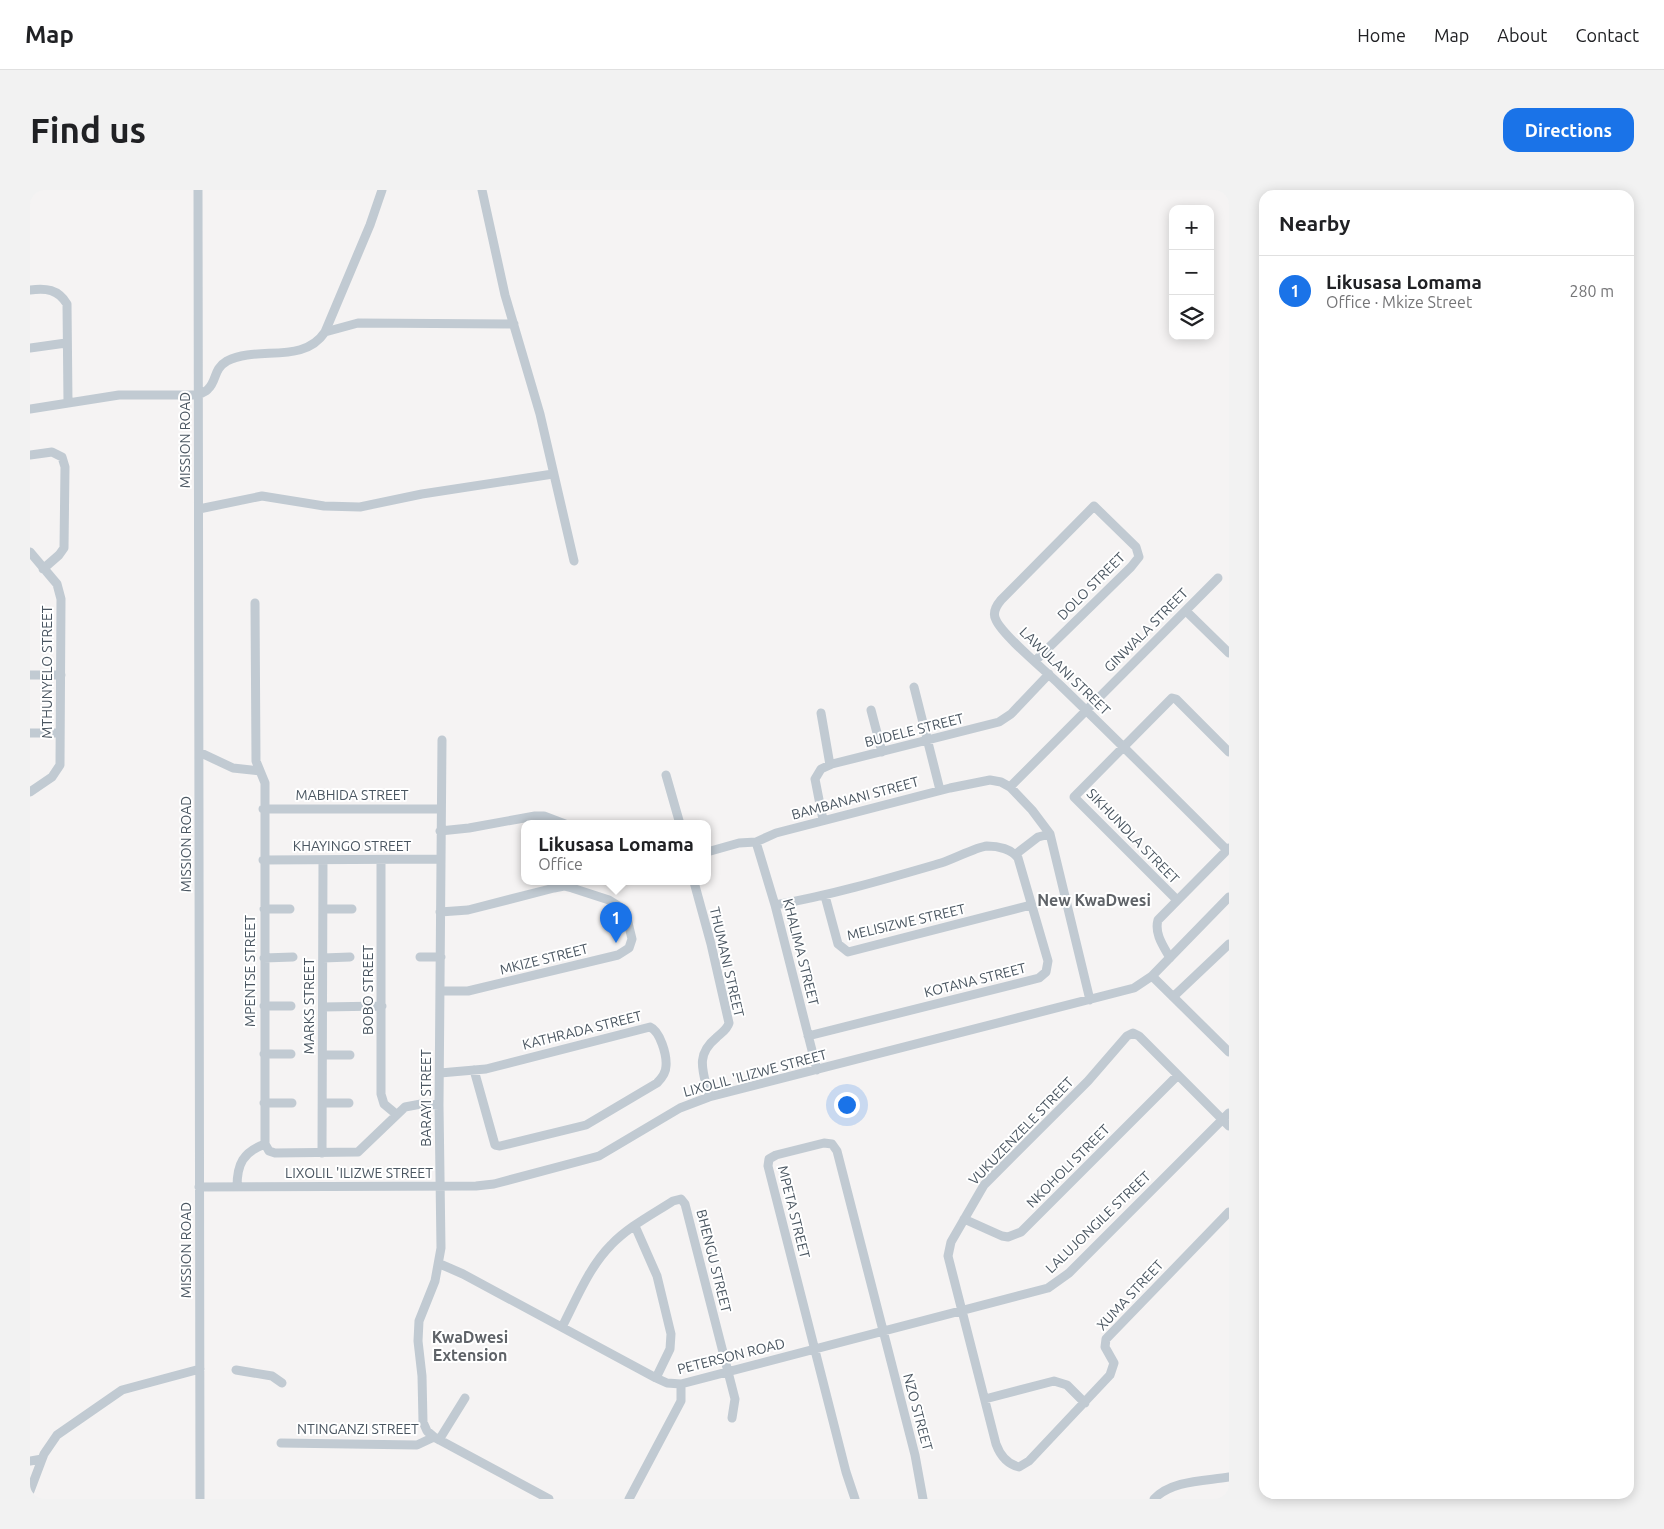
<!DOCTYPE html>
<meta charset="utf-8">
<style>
:root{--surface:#fff;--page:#f2f2f2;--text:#202124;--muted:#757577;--line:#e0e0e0;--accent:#1a73e8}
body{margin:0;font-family:Ubuntu,sans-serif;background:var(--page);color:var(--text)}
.controls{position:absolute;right:15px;top:15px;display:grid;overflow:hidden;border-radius:10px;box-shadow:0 2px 12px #0003}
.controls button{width:45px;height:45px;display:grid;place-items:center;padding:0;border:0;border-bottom:1px solid var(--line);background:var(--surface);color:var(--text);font:25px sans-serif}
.you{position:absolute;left:816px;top:914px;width:18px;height:18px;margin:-12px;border:4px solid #fff;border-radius:50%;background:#1a73e8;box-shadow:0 0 0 8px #1a73e833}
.badge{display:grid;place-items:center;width:32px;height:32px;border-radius:50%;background:var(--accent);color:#fff;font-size:16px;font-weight:700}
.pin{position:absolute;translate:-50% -41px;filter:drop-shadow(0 1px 2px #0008)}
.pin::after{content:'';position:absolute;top:26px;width:18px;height:15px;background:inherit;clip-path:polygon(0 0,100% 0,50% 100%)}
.popup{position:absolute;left:491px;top:630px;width:190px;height:65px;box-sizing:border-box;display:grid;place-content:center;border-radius:10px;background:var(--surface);filter:drop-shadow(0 1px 4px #0005);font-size:16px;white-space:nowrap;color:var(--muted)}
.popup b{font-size:19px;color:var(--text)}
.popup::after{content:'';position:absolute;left:50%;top:100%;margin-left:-10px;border:10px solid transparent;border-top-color:var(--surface)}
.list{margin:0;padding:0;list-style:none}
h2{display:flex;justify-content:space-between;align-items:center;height:65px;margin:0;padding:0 20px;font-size:21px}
h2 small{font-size:16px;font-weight:400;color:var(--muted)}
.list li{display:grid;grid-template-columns:32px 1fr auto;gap:15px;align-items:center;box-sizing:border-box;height:70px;padding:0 20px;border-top:1px solid var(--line)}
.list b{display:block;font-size:19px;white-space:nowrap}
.list p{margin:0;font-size:16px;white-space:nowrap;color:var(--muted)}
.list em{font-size:16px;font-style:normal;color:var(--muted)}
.icon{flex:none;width:28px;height:28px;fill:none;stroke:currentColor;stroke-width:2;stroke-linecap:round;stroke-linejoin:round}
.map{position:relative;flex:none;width:1199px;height:1309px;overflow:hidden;border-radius:15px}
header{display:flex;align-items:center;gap:30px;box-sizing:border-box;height:70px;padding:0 25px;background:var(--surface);border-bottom:1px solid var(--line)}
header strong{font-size:24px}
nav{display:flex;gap:28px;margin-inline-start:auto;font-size:18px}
.intro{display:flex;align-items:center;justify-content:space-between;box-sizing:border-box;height:120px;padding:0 30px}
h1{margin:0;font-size:35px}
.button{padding:12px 22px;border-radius:15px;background:var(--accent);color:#fff;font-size:18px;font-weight:700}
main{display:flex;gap:30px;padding:0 30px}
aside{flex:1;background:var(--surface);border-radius:15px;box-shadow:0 2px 12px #0003}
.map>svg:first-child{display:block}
</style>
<header>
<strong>Map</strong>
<nav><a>Home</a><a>Map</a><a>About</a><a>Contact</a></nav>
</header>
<div class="intro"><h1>Find us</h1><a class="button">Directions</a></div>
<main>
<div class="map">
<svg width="1199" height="1309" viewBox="0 0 1199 1309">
<rect width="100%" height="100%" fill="#f5f3f3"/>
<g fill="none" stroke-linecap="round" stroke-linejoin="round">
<!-- minor -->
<path stroke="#c1cad2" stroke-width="9" d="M 168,0 L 170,1309
M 452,0 L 475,105 L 510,224 L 544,371
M 0,100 C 16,98 28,99 37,114 L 38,213
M 295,142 L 328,133 L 484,134
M 0,158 L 36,153
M 0,219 L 89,205 L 168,205 C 171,203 176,202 178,199 C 187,191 183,179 197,171 C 228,155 273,175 295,142 L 340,35 L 352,0
M 0,265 L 22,262 L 32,267 L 35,277 L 34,358 L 29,365 L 13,379
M 169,319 L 232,306 L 294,316 L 330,317 L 392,304 L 523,284
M 0,362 L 27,394 L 31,409 L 30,575 L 22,587 L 0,602
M 225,413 L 226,571 L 235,593 L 235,954 L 239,961 L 245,963 L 328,962 L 375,917 L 391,914 L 409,915
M 1156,421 L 1199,463
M 1005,471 L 1101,377 L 1109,367 L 1106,357 L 1064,316 L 971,410 C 966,416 962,423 966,430 C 973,446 1016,481 1030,495 C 1086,549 1142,605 1197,660
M 0,485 L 31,485
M 884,497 L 910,600
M 841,520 L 852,562
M 791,523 L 800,575
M 0,543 L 30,543
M 412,550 L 409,915 L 411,1058 L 405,1091 L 389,1131 L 388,1151 L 392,1186 L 393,1232 L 397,1241 L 404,1247 L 519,1309
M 169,562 L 203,578 L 230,581
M 636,585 L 650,634
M 980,597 L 1188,388
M 233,619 L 411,619
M 793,630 L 785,589 L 791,579 L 802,574 L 969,532 L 981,524 L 1019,484
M 410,641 L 439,638 L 505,626 L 514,626 L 535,634
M 726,652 L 745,715 L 787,880
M 677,662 L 709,653 L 726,652 L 746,643 L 920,598 L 960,590 L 971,592 L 980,597 L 1002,620 L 1020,644 L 1060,810
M 986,664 L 1008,647 L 1020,644
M 233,670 L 410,669
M 351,670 L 351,904 L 354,914 L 366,924
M 664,692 L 681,754 L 699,833 C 697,840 691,843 686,848 C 664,866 674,883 679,907
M 795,706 L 808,754 L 818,762 L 1001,715
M 1147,710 L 1044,607 L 1142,508 L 1146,509 L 1199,562
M 745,715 C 802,705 856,689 911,673 C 924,669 946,657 957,656 C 968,656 982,659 988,668 L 1018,771 L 1016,782 L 1009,788 L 778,846
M 234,719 L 260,719
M 293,719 L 322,719
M 410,722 L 438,720 L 524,698 L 534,696 L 542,698 L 579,710 L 595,720 L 602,749 L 599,758 L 588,765 L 438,801 L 411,801
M 390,767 L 411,767
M 234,768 L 263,767
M 293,768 L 320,767
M 1140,768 C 1134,757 1124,744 1128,730 L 1199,658
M 1122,786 L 1199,862
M 1143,807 L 1199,754
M 234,816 L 261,816
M 293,817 L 352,816
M 234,864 L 261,864
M 293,865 L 320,865
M 410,883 L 456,879 L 620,837 C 630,841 637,865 636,876 C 636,883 632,888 627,893 L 556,935 L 470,956 L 465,955 L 444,880
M 234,913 L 262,913
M 293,913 L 319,913
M 1199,936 L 1109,846 L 1103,843 L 1097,846 L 1058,891 L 954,995 L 921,1052 L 918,1066 L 966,1254 C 970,1265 977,1274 989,1277 L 999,1271 L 1080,1185 L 1084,1173 L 1075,1157 L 1076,1149 L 1199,1022
M 292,963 L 293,670
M 169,997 L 446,996 L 464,994 L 569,966 L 650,918 L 679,907 L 1104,798 L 1122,786 L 1199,707
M 207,997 C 207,974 213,962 235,954
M 934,1029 L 972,1046 L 978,1047 L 991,1042 L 1148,885
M 605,1036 L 627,1086 L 641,1144 L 640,1159 L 626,1188
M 410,1074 L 433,1084 L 626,1188 L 637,1193 L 651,1194 L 1018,1098 L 1039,1083 L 1199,923
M 532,1137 C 546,1110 559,1077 581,1055 C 598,1037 623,1024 643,1011 L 651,1009 L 655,1014 L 705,1209 L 702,1228
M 206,1180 L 242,1186 L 252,1193
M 955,1209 L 1024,1191 L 1037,1195 L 1055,1213
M 409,1250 L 435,1208
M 251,1253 L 387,1255 L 404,1247
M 0,1271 L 12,1269
M 0,1301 L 14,1264 L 27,1245 L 92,1200 L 170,1179
M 599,1309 L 651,1211 L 651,1194
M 825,1309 L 816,1282 L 738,976 L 739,969 L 746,965 L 794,953 L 802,954 L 807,961 L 885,1265 L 893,1309
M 1124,1309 C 1142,1290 1175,1291 1199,1287"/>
</g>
<g text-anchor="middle" stroke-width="4" stroke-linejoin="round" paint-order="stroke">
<!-- street labels -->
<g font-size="14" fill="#4a5661" stroke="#fff">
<text transform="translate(155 250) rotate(-90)" y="5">MISSION ROAD</text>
<text transform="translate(1061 396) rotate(-45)" y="5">DOLO STREET</text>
<text transform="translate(1116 440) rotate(-45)" y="5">GINWALA STREET</text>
<text transform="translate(1035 481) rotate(44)" y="5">LAWULANI STREET</text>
<text transform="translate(17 482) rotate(-90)" y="5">MTHUNYELO STREET</text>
<text transform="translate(884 540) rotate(-14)" y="5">BUDELE STREET</text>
<text x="322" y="610">MABHIDA STREET</text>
<text transform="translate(825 608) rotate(-15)" y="5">BAMBANANI STREET</text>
<text transform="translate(1103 646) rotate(46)" y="5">SIKHUNDLA STREET</text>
<text transform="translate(156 654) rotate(-90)" y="5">MISSION ROAD</text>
<text x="322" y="661">KHAYINGO STREET</text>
<text transform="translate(876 732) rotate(-13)" y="5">MELISIZWE STREET</text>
<text transform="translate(771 762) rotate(76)" y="5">KHALIMA STREET</text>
<text transform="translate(514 769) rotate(-14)" y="5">MKIZE STREET</text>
<text transform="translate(697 772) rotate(77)" y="5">THUMANI STREET</text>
<text transform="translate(220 781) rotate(-90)" y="5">MPENTSE STREET</text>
<text transform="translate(945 790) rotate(-14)" y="5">KOTANA STREET</text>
<text transform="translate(338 800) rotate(-90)" y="5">BOBO STREET</text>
<text transform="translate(279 816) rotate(-90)" y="5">MARKS STREET</text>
<text transform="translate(552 840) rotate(-14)" y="5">KATHRADA STREET</text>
<text transform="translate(725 883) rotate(-15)" y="5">LIXOLIL 'ILIZWE STREET</text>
<text transform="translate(396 908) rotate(-90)" y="5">BARAYI STREET</text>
<text transform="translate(991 941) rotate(-46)" y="5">VUKUZENZELE STREET</text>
<text transform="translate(1038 976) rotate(-45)" y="5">NKOHOLI STREET</text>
<text x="329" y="988">LIXOLIL 'ILIZWE STREET</text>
<text transform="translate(764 1022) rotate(76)" y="5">MPETA STREET</text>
<text transform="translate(1068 1032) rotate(-44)" y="5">LALUJONGILE STREET</text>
<text transform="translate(156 1060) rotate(-90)" y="5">MISSION ROAD</text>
<text transform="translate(684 1071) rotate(76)" y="5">BHENGU STREET</text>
<text transform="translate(1100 1105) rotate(-47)" y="5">XUMA STREET</text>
<text transform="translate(701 1166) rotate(-14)" y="5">PETERSON ROAD</text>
<text transform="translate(888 1222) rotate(75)" y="5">NZO STREET</text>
<text x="328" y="1244">NTINGANZI STREET</text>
</g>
<!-- quarter labels -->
<g font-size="16" font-weight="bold" fill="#5f6368" stroke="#fff">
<text x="1064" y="716">New KwaDwesi</text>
<text x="440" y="1153">KwaDwesi<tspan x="440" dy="18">Extension</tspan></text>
</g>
</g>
</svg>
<div class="controls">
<button>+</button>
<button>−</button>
<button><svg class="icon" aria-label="layers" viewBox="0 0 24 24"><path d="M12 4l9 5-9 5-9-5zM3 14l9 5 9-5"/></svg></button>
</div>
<div class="you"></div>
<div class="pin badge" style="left:586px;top:753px">1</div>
<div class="popup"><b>Likusasa Lomama</b>Office</div>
</div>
<aside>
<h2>Nearby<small></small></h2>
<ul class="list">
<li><span class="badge">1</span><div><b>Likusasa Lomama</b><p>Office · Mkize Street</p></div><em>280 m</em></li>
</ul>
</aside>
</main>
